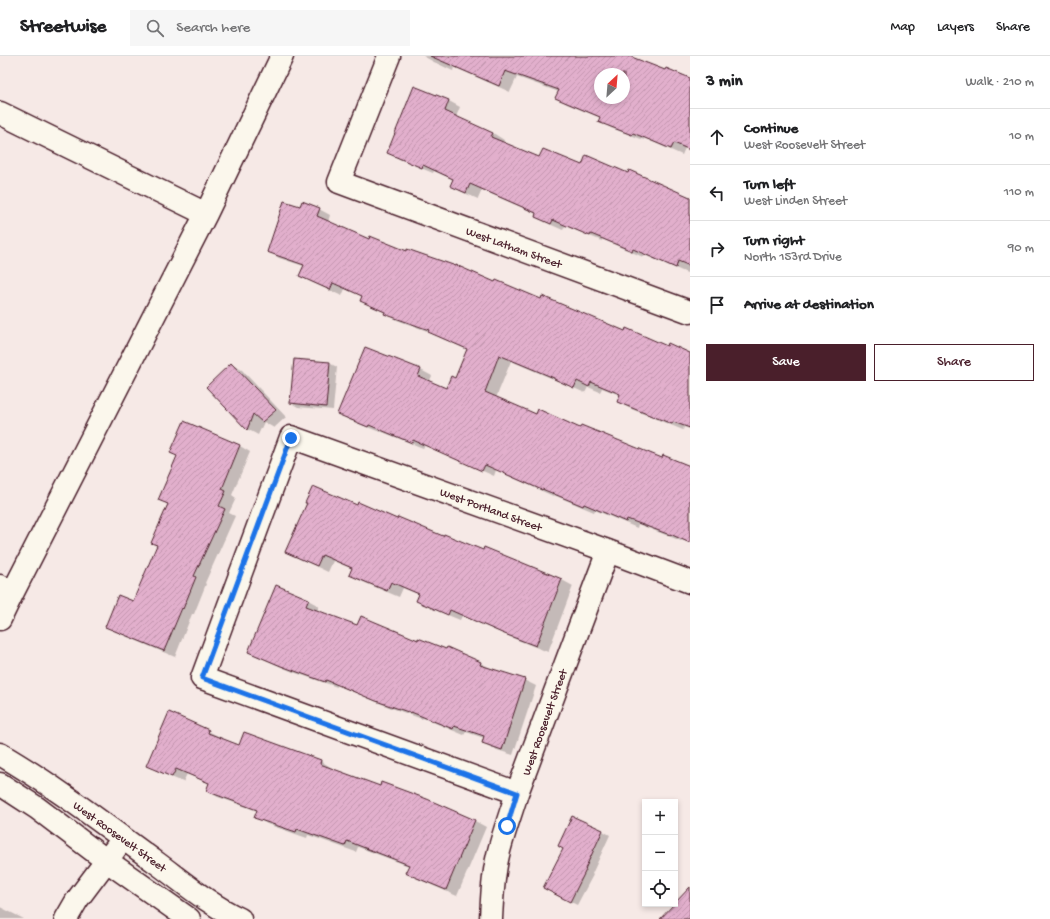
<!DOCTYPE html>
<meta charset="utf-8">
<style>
:root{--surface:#fff;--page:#f6f6f6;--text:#202124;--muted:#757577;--line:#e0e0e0;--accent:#4a1f2b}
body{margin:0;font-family:"Gochi Hand",sans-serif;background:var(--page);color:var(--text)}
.controls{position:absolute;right:12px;bottom:12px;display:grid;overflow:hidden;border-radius:0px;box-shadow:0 2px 6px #0003}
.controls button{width:36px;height:36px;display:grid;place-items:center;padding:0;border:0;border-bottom:1px solid var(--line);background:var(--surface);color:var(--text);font:20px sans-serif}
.compass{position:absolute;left:594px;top:12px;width:36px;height:36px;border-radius:50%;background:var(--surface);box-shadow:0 2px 6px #0003;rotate:26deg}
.stop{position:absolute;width:12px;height:12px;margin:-9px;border:3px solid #1a73e8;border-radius:50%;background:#fff}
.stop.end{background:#1a73e8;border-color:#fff;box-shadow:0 1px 4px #0008}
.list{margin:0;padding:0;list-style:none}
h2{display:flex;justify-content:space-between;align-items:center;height:52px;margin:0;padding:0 16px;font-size:17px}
h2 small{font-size:13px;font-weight:400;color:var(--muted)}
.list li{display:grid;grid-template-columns:26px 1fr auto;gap:12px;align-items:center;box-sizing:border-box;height:56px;padding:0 16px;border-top:1px solid var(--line)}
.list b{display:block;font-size:15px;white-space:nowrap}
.list p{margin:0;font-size:13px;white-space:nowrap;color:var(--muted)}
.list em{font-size:13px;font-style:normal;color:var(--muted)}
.actions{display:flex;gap:8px;padding:12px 16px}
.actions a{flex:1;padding:9px 0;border:1px solid var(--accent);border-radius:0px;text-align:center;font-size:14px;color:var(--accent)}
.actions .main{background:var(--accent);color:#fff}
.icon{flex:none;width:22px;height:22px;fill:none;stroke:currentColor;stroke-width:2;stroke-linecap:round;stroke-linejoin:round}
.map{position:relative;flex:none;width:690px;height:863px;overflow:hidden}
header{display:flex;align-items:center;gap:24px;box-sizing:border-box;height:56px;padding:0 20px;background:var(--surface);border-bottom:1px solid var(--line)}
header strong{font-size:19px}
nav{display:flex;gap:22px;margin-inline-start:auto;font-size:14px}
.search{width:280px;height:36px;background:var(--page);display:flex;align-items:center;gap:10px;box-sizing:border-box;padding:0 14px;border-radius:0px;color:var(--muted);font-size:15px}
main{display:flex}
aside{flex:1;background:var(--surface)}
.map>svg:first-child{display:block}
</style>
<header>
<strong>Streetwise</strong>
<div class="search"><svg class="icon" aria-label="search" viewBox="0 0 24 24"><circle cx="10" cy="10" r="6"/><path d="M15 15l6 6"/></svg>Search here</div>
<nav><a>Map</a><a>Layers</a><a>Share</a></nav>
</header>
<main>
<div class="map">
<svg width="690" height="863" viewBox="0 0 690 863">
<defs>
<pattern id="building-hatch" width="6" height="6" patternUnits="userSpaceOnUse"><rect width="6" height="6" fill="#e2afcc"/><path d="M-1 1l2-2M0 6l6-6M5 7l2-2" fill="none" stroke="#c396af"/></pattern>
</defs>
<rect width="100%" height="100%" fill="#f6e9e6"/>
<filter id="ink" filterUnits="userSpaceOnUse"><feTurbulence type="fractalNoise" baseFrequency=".025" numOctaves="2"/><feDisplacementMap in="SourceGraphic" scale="8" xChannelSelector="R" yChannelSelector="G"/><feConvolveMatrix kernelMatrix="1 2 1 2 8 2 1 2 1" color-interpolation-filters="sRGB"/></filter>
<g filter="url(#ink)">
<!-- shadow -->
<path fill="#0003" fill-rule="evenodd" d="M 423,0 L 626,0 L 690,23 L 690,95 L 685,92 L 682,99 L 644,82 L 644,84 L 611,72 L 600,65 L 601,62 L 567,48 L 556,42 L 559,36 L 517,21 L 510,36 L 454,11 L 453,15 L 434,6 ZM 600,18 L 624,18 L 624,42 L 600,42 Z
M 415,31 L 449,45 L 460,51 L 456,61 L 493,77 L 504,84 L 503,87 L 540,103 L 582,110 L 690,142 L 690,211 L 687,217 L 644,199 L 643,201 L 602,183 L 602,185 L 565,170 L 563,174 L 547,167 L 536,161 L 537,158 L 482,134 L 478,143 L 462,136 L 451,130 L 454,124 L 434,115 L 433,117 L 399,103 L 388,97 Z
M 300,151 L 319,153 L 330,159 L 328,166 L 369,184 L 495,227 L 667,291 L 690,298 L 690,373 L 684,371 L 683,374 L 629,352 L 618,346 L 620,339 L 602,332 L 600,336 L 588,331 L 585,337 L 558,325 L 511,305 L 496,342 L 536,360 L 580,373 L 663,403 L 690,411 L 690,487 L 682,484 L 681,485 L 638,468 L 637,472 L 595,454 L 594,456 L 554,439 L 553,440 L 496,414 L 494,420 L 425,389 L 423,392 L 380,375 L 380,376 L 349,364 L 338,357 L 421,314 L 432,320 L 429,326 L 446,334 L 455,323 L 468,294 L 441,282 L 430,276 L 397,264 L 386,257 L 372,251 L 361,245 L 363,241 L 345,233 L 342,240 L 311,226 L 300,220 L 304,210 L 279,202 L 268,195 Z
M 329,307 L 337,311 L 333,354 L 298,351 L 291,347 Z
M 231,308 L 242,314 L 286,361 L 274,372 L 264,366 L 258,379 L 247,373 Z
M 184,366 L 240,390 L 250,396 L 232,439 L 236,442 L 229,457 L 235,460 L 205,527 L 206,528 L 194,558 L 192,558 L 175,601 L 116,576 L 106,570 L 134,546 L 158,490 L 152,486 L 169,449 L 159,443 L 178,400 Z
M 357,450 L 562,524 L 573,530 L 548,596 L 515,583 L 462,560 L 460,564 L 428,551 L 417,545 L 420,539 L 403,532 L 399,541 L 361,525 L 350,519 L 353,513 L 333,505 L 328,516 L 298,502 L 287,496 Z
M 308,544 L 319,550 L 317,555 L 358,570 L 418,585 L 447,594 L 447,593 L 481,607 L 492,613 L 524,624 L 536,630 L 513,699 L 494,693 L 483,687 L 484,682 L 466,676 L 464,679 L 423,662 L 422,663 L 389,651 L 337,629 L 337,631 L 293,616 L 261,602 L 249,596 Z
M 208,675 L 220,681 L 219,682 L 240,690 L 244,678 L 321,705 L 332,712 L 331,714 L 475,765 L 486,771 L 457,840 L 418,823 L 407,817 L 409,810 L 358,791 L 356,796 L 308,779 L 307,782 L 267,768 L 255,761 L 258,755 L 218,741 L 207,735 L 210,728 L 187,718 L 183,726 L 159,716 L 147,709 Z
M 603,775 L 610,779 L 592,818 L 593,819 L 577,849 L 551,836 Z
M 0,851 L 24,863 L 0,863 Z"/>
<!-- building -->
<path fill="url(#building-hatch)" stroke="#4a1f2b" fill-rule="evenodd" d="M 430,0 L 629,0 L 665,14 L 666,12 L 690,22 L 690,94 L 674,87 L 671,93 L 633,77 L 632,79 L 598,66 L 600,61 L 555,42 L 559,34 L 505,15 L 499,30 ZM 600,18 L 624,18 L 624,42 L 600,42 Z
M 414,30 L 449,44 L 445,55 L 493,77 L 491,81 L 539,101 L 543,93 L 582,109 L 586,99 L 628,117 L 629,114 L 690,141 L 690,210 L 678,205 L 676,212 L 633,193 L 632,195 L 591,178 L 590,180 L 553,164 L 551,168 L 535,161 L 536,157 L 470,128 L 466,137 L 450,130 L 453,123 L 423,109 L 422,112 L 387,97 Z
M 284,145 L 300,150 L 302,145 L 320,152 L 317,160 L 369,183 L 370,180 L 407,195 L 407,193 L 456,210 L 456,209 L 495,226 L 496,224 L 541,243 L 542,240 L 625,275 L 626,272 L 667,290 L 668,287 L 690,297 L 690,372 L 673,366 L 672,368 L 617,346 L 620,338 L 591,326 L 589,331 L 577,325 L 574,332 L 554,323 L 554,322 L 499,299 L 485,336 L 536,358 L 538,353 L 580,372 L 581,369 L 662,402 L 663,399 L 690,410 L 690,487 L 670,478 L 670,479 L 627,463 L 626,466 L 584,448 L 583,450 L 542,433 L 542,434 L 485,409 L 482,415 L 413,384 L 412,387 L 369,369 L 368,371 L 337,358 L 365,291 L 421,313 L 418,320 L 446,332 L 451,320 L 455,322 L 467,293 L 428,276 L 429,274 L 384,258 L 385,256 L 360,245 L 362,240 L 333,227 L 330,234 L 299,220 L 304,209 L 267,196 Z
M 294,303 L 330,306 L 326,351 L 290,347 Z
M 231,307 L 276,354 L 262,366 L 253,358 L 247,374 L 206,331 Z
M 184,365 L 240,389 L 222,433 L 226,435 L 219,450 L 225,453 L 194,520 L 196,521 L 183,553 L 182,552 L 164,595 L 105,571 L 118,539 L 133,545 L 157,489 L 151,487 L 168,448 L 158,444 L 177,400 L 170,397 Z
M 313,430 L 357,449 L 358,446 L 397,463 L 398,461 L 443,480 L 444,478 L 483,494 L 484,491 L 562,523 L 536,590 L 502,577 L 450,554 L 448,559 L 416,545 L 419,538 L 391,526 L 387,535 L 349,519 L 352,512 L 322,499 L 317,510 L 285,496 L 307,447 L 305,447 Z
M 276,529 L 309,543 L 306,550 L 357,569 L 361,560 L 418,584 L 418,582 L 446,593 L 447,591 L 481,606 L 480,609 L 525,623 L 502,694 L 482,687 L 484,680 L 454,670 L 453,673 L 411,656 L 411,657 L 376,645 L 326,624 L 325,626 L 281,610 L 248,596 Z
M 169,656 L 209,674 L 208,677 L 239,689 L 244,676 L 321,704 L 320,708 L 380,730 L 381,726 L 427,743 L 475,764 L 446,834 L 405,817 L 409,809 L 347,785 L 345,790 L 297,773 L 296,776 L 254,762 L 257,754 L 206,735 L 209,727 L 176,713 L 172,721 L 146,710 Z
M 572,760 L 603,774 L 585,813 L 586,814 L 570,846 L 543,832 L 563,793 L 558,790 Z
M 690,831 L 690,863 L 660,863 L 674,848 L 675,848 L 675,847 Z"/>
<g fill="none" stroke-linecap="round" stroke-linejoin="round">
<!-- minor casing -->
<g stroke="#4a1f2b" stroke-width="25">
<path id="minor" d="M 389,0 L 339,126 L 690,256
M 0,57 L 206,158 L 13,536 L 0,530
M 206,158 L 282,0
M 0,563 L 13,536
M 0,698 C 55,730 106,770 157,807 C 184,827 210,849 240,863
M 0,728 L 37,752 L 107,805 L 189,863
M 517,737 L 202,622 L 291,381 L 608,495 L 690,526
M 66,863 L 77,844 L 116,792
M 491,863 C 492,841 493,820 498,799 C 503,778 511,757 517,737 L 608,495"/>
</g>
<!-- minor -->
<use href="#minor" stroke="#fbf7ec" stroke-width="22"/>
</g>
</g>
<g fill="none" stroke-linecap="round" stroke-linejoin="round" filter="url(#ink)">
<!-- route -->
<path stroke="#1a73e8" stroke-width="5" d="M 291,382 L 202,622 L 517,737 L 507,770"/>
</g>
<g text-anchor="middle" stroke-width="3.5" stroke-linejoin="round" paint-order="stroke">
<!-- street labels -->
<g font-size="12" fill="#4a1f2b" stroke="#fbf7ec">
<text transform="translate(514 191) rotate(20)" y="4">West Latham Street</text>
<text transform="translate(491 453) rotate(20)" y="4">West Portland Street</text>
<text transform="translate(544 666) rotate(-70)" y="4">West Roosevelt Street</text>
<text transform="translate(120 780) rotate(36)" y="4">West Roosevelt Street</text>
</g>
</g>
</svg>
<div class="controls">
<button>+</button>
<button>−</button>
<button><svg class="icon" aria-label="locate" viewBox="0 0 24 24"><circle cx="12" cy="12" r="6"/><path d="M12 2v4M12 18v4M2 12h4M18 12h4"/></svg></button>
</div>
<svg class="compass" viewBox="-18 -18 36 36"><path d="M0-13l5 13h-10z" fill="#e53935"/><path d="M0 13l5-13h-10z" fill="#757577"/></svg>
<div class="stop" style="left:507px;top:770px"></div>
<div class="stop end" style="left:291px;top:382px"></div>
</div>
<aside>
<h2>3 min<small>Walk · 210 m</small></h2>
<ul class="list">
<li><svg class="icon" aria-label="ahead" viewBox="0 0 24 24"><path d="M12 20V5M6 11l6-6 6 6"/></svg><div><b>Continue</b><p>West Roosevelt Street</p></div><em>10 m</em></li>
<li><svg class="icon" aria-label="left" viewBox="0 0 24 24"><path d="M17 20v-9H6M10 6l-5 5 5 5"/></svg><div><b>Turn left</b><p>West Linden Street</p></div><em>110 m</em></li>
<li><svg class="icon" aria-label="right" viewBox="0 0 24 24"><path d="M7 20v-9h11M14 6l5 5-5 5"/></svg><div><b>Turn right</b><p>North 153rd Drive</p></div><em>90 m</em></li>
<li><svg class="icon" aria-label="arrive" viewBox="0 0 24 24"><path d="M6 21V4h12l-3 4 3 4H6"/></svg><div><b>Arrive at destination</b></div></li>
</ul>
<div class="actions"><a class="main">Save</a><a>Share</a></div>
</aside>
</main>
